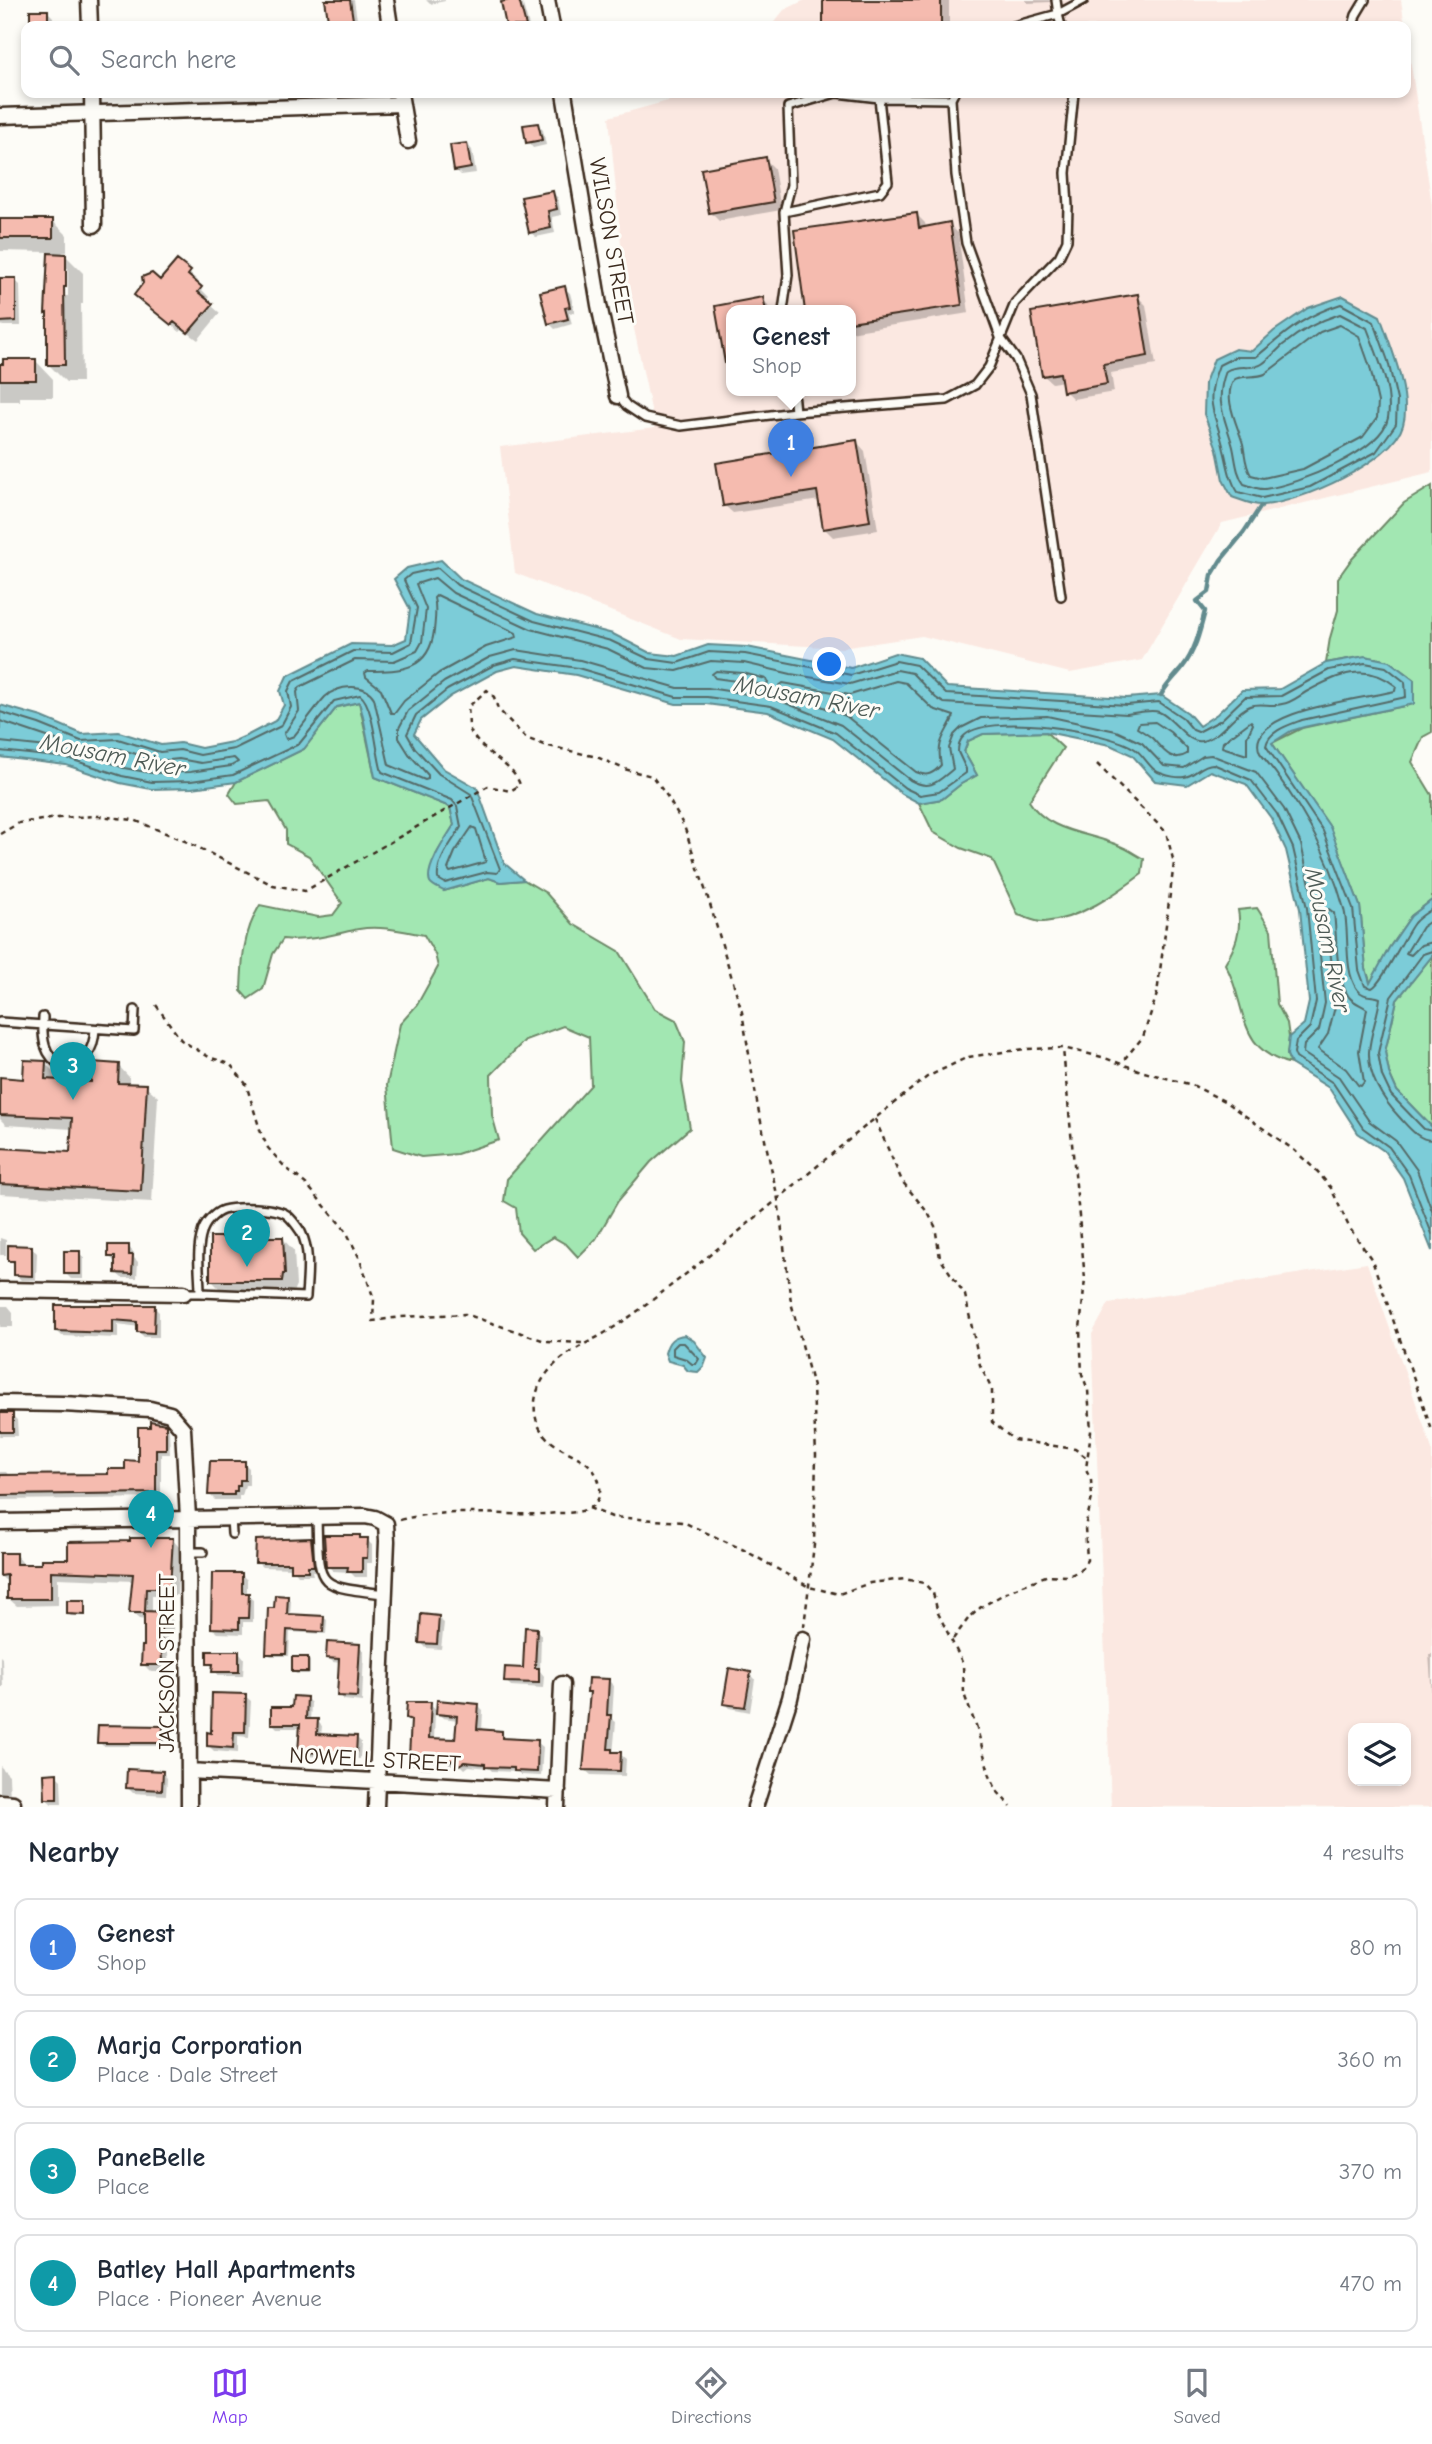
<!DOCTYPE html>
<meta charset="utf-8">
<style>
:root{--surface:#fff;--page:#f2f2f3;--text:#1f2937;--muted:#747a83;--line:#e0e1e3;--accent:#7c3aed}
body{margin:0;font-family:"Comic Neue",sans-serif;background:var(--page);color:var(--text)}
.controls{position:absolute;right:21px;bottom:21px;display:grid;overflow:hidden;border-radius:14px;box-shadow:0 4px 10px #0003}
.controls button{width:63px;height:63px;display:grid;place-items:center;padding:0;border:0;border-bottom:2px solid var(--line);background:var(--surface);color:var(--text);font:35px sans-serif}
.you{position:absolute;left:830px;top:665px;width:24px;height:24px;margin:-18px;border:5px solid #fff;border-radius:50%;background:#1a73e8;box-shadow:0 0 0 10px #1a73e833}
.badge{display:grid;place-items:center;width:46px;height:46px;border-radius:50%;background:var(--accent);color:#fff;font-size:23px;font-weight:700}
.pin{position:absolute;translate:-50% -58px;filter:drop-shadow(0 2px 4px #0008)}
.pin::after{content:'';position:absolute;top:37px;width:24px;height:21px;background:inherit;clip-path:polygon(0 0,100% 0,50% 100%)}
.popup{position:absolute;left:726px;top:305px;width:130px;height:91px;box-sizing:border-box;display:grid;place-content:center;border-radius:14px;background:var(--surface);filter:drop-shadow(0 2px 5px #0005);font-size:23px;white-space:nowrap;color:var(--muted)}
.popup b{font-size:26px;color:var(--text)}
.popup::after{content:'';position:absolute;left:50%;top:100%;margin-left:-14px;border:14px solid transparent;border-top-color:var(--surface)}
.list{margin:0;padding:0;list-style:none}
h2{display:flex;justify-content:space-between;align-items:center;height:91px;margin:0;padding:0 28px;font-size:30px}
h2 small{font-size:23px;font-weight:400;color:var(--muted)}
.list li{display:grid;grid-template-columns:46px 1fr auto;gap:21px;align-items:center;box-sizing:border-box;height:98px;margin:0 14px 14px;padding:0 14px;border:2px solid var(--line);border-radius:14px}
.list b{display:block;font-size:26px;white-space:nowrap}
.list p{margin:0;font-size:23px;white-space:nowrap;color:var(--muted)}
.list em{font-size:23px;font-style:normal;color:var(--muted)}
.icon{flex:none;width:38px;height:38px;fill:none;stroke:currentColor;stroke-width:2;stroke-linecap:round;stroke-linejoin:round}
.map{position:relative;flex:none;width:1432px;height:1807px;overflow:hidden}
.search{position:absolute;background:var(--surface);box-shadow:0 4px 10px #0003;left:21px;right:21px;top:21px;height:77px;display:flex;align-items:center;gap:18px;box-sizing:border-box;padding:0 24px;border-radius:14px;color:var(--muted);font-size:26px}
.sheet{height:539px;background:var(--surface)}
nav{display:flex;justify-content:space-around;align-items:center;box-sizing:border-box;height:98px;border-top:2px solid var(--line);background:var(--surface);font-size:19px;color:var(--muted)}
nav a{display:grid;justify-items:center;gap:4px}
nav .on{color:var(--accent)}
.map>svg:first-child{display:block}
</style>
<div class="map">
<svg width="1432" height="1807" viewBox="0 0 1432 1807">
<rect width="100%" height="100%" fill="#fdfcf7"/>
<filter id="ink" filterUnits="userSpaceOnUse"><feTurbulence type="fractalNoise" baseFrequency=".0143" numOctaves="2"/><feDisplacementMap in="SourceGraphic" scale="14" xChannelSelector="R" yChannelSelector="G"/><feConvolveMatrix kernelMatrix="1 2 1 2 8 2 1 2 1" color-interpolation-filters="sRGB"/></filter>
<g filter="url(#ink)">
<!-- built -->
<path fill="#fbe8e1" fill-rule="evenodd" d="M 805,0 L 1401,0 L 1405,26 L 771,26 L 784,10 Z
M 1406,32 L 1432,205 L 1432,472 L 1222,523 L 1142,660 L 1070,673 L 922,636 L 842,648 L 681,639 L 515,573 L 500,447 L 655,428 L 625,286 L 609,117 L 697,93 L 1406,93 ZM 732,311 L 850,311 L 850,391 L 732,391 Z
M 1367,1263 L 1432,1449 L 1432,1807 L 1111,1807 L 1092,1334 L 1109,1303 ZM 1406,1728 L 1406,1781 L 1353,1781 L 1353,1728 Z"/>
<!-- green -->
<path fill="#a2e7b2" stroke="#6e8868" stroke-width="2" d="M 1432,486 L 1432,732 L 1423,737 L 1412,762 L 1432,795 L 1432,900 L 1411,916 L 1389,948 L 1371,984 L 1366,969 L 1360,906 L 1330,828 L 1272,743 L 1302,728 L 1414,704 L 1414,680 C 1377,651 1371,655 1326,663 L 1330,638 L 1338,610 L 1338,578 L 1351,560 L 1404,503 Z
M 359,702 L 375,777 L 450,807 L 454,825 L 436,855 L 444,891 L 489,878 L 500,882 L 524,880 L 546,893 L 573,924 L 619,951 L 655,1009 L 676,1020 L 685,1042 L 682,1082 L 690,1128 L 651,1162 L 618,1201 L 596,1239 L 578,1257 L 567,1245 L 553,1237 L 533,1249 L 519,1233 L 516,1208 L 504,1201 L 507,1179 L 591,1085 L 589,1037 L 563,1026 L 525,1040 L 491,1075 L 492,1115 L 499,1140 L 457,1154 L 421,1157 L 393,1148 L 387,1085 L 400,1024 L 417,1005 L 438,967 L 435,954 L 424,935 C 403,931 380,925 359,929 C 334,934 309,942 283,939 L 273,954 L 263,989 L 248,999 L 241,991 C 242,960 243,933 260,905 L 318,917 L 333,915 L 342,903 L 309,856 L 286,844 L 286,830 L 269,801 L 237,804 L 229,794 L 236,782 L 304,749 L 337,707 Z
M 1046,732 L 1063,748 L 1029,801 C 1048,833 1089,832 1120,846 C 1128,849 1136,855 1144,859 L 1142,874 C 1114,895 1080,919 1044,922 C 1036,923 1026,917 1018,915 L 992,859 L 961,848 L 933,832 L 919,803 L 942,799 L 961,784 L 977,775 L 964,752 L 968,741 L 983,734 Z
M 1257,908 L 1271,930 L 1277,1004 L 1287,1023 L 1289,1037 L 1287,1055 L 1291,1064 C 1235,1050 1248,1004 1225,964 C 1235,947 1242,931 1238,910 Z
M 1432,956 L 1432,1127 L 1397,1091 L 1389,1073 L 1385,1052 L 1397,1000 Z"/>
<!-- water -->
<path fill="#7cccd8" stroke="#628b8e" stroke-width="2" d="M 1343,296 L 1380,316 C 1390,345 1412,395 1403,425 C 1393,462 1299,503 1263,505 C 1254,506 1241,500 1232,497 L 1223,480 L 1217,449 L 1204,414 L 1205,383 L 1214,359 L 1235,349 L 1252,351 L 1274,331 L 1308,308 Z
M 441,560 L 461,579 L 537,614 L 613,634 L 650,653 L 677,656 L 708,645 L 747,647 L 851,668 L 895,653 L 919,658 L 947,687 L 1127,698 L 1161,695 L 1188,713 L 1199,726 L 1217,714 L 1242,690 L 1280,689 L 1326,663 L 1365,656 L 1389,661 L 1414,680 L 1414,704 L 1304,727 L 1291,731 L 1272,743 L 1330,827 L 1360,906 L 1366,969 L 1370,983 L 1389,948 L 1411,916 L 1432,900 L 1432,956 L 1397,1000 L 1385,1052 L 1389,1073 L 1397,1091 L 1432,1127 L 1432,1251 L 1403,1178 L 1384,1151 L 1358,1133 L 1329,1088 L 1291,1064 L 1287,1055 L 1289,1037 L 1304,1024 L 1309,1002 L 1300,909 L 1286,850 L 1271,818 L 1246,784 L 1210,771 L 1187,785 L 1155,781 L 1132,755 L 1110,745 L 1046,732 L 983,734 L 968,741 L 964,752 L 977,775 L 961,784 L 942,799 L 919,803 L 902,794 L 833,739 L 768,712 L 706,704 L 676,704 L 576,675 L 516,666 L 497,671 L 451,696 L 421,720 L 414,734 L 444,769 L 477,788 L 504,863 L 524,880 L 500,882 L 489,878 L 444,891 C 440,889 432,886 430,882 C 424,869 447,836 454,825 L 450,807 L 375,777 L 363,716 L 359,702 L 337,707 L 304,749 L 236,782 L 192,788 L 151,789 L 120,783 L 66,765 L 0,757 L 0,705 L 42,717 L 82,734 L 119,732 L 161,745 L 180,743 L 201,748 L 232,742 L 248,735 L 275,721 L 284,705 L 280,691 L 287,676 L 351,644 L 392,645 L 406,639 L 410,609 L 394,579 L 407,568 Z
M 685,1335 L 694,1341 L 707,1358 L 704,1366 L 698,1372 L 688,1371 L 683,1365 L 668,1361 L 665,1353 C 668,1341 673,1336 685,1335 Z"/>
<!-- shadow -->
<path fill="#0003" fill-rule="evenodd" d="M 327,0 L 354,0 L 358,26 L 325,26 L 325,21 L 330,20 Z
M 426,0 L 445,0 L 445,1 L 430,4 Z
M 518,0 L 523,5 L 529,26 L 508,26 L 503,3 Z
M 949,0 L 949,26 L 825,26 L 825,2 Z
M 1025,0 L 1051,0 L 1051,2 L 1028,3 Z
M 32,12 L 48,12 L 53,17 L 52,26 L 32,26 Z
M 121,23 L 147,23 L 150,26 L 121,26 Z
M 538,125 L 543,130 L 546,145 L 533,148 L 528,142 Z
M 467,144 L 472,150 L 476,173 L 461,175 L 456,170 Z
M 765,159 L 774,168 L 781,210 L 719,221 L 710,212 Z
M 552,192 L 558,198 L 561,215 L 552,217 L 555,233 L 536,237 L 530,232 Z
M 917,215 L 925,223 L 926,228 L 949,224 L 958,233 L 969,313 L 850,332 L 850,311 Z
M 0,220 L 52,220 L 67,235 L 67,252 L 62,252 L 83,273 L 83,304 L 81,304 L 82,382 L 66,382 L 48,364 L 49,315 L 46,313 L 49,252 L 0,251 ZM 65,268 L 68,268 L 68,296 L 64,296 Z
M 177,262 L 198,281 L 196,284 L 209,297 L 206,301 L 220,313 L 198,340 L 183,329 L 180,332 L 145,303 Z
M 0,280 L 15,280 L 20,285 L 21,326 L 3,326 L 0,324 Z
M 564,288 L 570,293 L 575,312 L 569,313 L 572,324 L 555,329 L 549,323 Z
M 1137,296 L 1146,305 L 1156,365 L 1111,373 L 1114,392 L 1073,399 L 1065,391 L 1063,381 L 1052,383 L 1043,375 Z
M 763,299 L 772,311 L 732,311 L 732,378 L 729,375 L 717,307 Z
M 36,361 L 53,379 L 53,397 L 20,397 L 20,401 L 0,401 L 0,366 Z
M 857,442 L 865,451 L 878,530 L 833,537 L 824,528 L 820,500 L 733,513 L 724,505 Z
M 45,1063 L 56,1074 L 56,1082 L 93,1084 L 118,1065 L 129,1077 L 129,1085 L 146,1086 L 158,1097 L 152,1202 L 0,1194 L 0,1150 L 72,1153 L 73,1129 L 6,1125 L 0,1119 L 0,1079 L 24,1080 Z
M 0,1238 L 6,1240 L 6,1255 L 0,1255 Z
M 283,1239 L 294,1251 L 296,1285 L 293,1292 L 223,1292 L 211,1280 Z
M 31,1247 L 37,1253 L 36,1280 L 21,1280 L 16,1275 L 16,1266 L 10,1260 Z
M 129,1247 L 134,1253 L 134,1258 L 138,1262 L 137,1278 L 122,1278 L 116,1273 L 115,1262 L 110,1257 Z
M 79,1252 L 84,1258 L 84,1279 L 71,1279 L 66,1274 Z
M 0,1306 L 8,1306 L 13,1312 L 13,1327 L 0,1327 Z
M 154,1307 L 159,1312 L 159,1337 L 144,1337 L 139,1332 L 139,1327 L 118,1324 L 118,1338 L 62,1336 L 57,1331 Z
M 0,1415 L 12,1415 L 17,1420 L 18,1436 L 0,1436 Z
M 164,1424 L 169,1430 L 170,1454 L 161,1454 L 161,1498 L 0,1500 L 0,1472 L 6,1472 L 10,1477 L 109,1476 L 127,1471 L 139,1463 Z
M 244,1463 L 249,1468 L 249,1485 L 245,1485 L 242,1496 L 239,1496 L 239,1500 L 215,1500 L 210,1495 Z
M 359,1537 L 367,1540 L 372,1545 L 372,1563 L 367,1563 L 367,1577 L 355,1577 L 350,1572 L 333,1571 L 328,1566 Z
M 172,1539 L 179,1547 L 177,1595 L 152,1595 L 152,1613 L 165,1613 L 173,1621 L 173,1634 L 167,1633 L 169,1672 L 151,1672 L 143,1664 L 146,1648 L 146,1620 L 139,1619 L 131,1612 L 134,1581 L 58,1578 L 58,1605 L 17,1606 L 9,1599 L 9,1583 L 0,1576 L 0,1555 L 15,1554 L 22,1562 L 23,1566 L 43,1566 Z
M 311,1540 L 316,1546 L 318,1571 L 312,1571 L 313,1575 L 298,1575 L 292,1568 L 262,1567 L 257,1562 Z
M 242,1575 L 247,1580 L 247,1595 L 253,1600 L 253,1622 L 243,1622 L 243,1634 L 218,1633 L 212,1628 Z
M 287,1598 L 291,1601 L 290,1616 L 323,1617 L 327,1620 L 326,1634 L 290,1632 L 289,1656 L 271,1656 L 268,1653 L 275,1610 Z
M 84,1602 L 86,1604 L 86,1616 L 71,1616 L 68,1614 Z
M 438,1618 L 444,1623 L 441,1649 L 426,1648 L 421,1642 Z
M 536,1629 L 541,1635 L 540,1671 L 544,1676 L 543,1688 L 511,1686 L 506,1681 L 525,1669 Z
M 359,1646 L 364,1651 L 362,1702 L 344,1700 L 339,1695 L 341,1663 L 333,1662 L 328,1657 Z
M 239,1652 L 244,1658 L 243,1676 L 219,1676 L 209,1663 Z
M 1429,1654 L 1432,1654 L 1432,1698 Z
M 0,1656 L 2,1658 L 3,1687 L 0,1687 Z
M 308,1659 L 310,1661 L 310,1674 L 296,1674 L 294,1671 Z
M 750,1673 L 755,1679 L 750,1712 L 730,1708 L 725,1703 Z
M 609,1681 L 614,1686 L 612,1719 L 616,1722 L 613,1754 L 620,1754 L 626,1759 L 625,1776 L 591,1775 L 585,1770 L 591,1693 L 589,1691 Z
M 245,1696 L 251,1701 L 249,1737 L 238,1736 L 238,1753 L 214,1751 L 208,1745 L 213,1734 Z
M 306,1698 L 311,1703 L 310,1721 L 317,1721 L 322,1726 L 321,1736 L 356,1737 L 361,1742 L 360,1759 L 305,1756 L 300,1751 L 301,1728 L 277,1728 L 272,1723 Z
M 430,1704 L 438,1712 L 478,1706 L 483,1711 L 482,1731 L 501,1732 L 506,1740 L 537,1742 L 543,1747 L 541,1776 L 521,1775 L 518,1772 L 492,1771 L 489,1768 L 469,1766 L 465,1769 L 462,1766 L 437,1763 L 431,1763 L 431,1769 L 419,1768 L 410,1757 L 412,1722 L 408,1718 ZM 435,1711 L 443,1718 L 458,1720 L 457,1741 L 434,1740 Z
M 162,1728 L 166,1732 L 166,1746 L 103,1746 L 99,1742 Z
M 0,1766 L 9,1775 L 10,1802 L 0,1805 Z
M 162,1772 L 167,1778 L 166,1795 L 133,1793 L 128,1788 Z
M 56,1775 L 61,1780 L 62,1804 L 52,1804 L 46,1799 Z"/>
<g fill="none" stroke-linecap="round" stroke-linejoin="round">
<!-- shore -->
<path stroke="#556b68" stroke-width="2" d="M 1341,304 L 1374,322 L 1388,361 L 1397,400 L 1396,424 L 1376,452 L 1310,487 L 1262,498 L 1238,492 C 1229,479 1228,465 1224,450 C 1216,412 1203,406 1219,365 L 1235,357 L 1256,357 C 1287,332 1301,317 1341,304 Z
M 1340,314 L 1367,328 C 1377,355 1393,389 1388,418 C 1382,451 1296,485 1265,489 C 1258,490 1251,486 1244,484 C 1236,473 1236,460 1233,447 C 1225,417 1214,403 1226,371 C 1240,363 1251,371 1262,364 C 1270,359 1276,351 1283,345 C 1300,331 1318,321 1340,314 Z
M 1340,325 L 1359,336 L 1370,367 L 1378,402 L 1377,418 L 1363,437 L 1303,469 L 1263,478 L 1251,475 C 1245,466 1245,454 1243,444 C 1238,426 1222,397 1234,380 C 1238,375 1257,378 1265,374 L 1320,332 Z
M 437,595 L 516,633 L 517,637 L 486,647 L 439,673 L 404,701 L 395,713 L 391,713 L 381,689 L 366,677 L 365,673 L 368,671 C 402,671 429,670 434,631 C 435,619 437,609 434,598 Z
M 716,671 L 743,673 L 766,679 L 768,683 L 765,685 L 715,678 L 712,674 Z
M 896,681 L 906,683 L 933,709 L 954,716 C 945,736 936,741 941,765 C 933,774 927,777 916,772 L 846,716 L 781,690 L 779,686 L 783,683 L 850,695 Z
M 0,712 L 39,724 L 81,741 L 118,739 L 160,752 L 180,750 L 200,755 L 234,749 L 281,726 L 291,707 L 288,691 L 293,681 L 353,651 L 393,652 L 411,643 L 417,608 L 404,580 L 411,574 L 438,568 L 457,585 L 534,621 L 611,641 L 649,659 L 677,663 L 709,652 L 745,654 L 851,675 L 896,661 L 916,665 L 946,694 L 1127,705 L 1159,702 L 1183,718 L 1193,730 L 1198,732 L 1221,720 L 1245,697 L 1281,696 L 1329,670 L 1365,663 L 1386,667 L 1405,682 L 1406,697 L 1302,720 C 1289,725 1268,731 1266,746 L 1323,831 L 1353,908 L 1359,970 L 1365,986 L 1372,988 C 1382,984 1404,936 1414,923 C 1419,917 1426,913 1432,909
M 0,721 L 59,741 L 61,744 L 57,748 L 0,742
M 1251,721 L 1253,724 L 1247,737 L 1247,755 L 1222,747 L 1223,742 Z
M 1155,722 L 1170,732 L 1187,749 L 1187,754 C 1171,764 1162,748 1152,738 C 1147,734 1142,731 1137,728 L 1139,723 Z
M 116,748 L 160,761 L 179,759 L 201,763 L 234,758 L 238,762 L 231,766 L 190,772 L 152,773 L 124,768 L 87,753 L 90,749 Z
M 0,751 L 67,758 L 122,776 L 152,782 L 191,781 L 233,775 L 299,744 L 334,701 L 360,695 C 374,705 376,754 382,772 L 452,800 L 457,806 L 461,827 C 452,843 436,860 438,879 L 445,883 L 487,872 L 497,873 L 500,869 L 471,794 L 439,774 L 415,748 L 407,734 L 416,715 L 447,690 L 494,665 L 515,659 L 578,668 L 676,697 L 707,697 L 771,706 L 836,733 L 905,788 L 920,795 L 939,792 L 966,773 L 966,769 L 958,752 C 958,748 959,741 963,737 C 985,711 1109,731 1135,749 C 1145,756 1151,772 1163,774 C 1168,776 1178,778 1184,777 C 1195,776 1201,764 1213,764 L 1251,780 L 1277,814 L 1293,848 L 1307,908 L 1316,1001 L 1310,1027 L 1296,1041 L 1294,1053 L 1296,1058 L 1333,1083 L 1363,1128 L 1389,1147 L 1409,1175 L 1432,1234
M 472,827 L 476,829 L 486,862 L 450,872 L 448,869 L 455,852 Z
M 1329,909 L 1334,913 C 1337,935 1335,979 1349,997 C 1354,1003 1362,1005 1367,1009 L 1359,1051 L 1364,1082 L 1361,1086 L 1358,1085 L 1346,1069 L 1318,1049 L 1328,1034 L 1336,1003 L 1326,912 Z
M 1432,920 L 1422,927 L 1406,953 L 1411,955 L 1421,945 L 1432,942
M 1432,951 L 1423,954 L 1391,997 L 1378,1053 L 1382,1076 L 1391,1095 L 1424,1129 L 1432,1131
M 1432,1140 C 1419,1140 1410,1129 1401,1119 C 1384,1101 1368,1078 1369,1052 C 1370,1034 1378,1016 1380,998 C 1373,995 1363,998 1357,989 C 1343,970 1350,932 1344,909 C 1329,853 1297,798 1260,753 C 1241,710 1370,698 1395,691 L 1396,686 C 1365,661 1337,675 1306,692 C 1299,696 1291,703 1282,704 C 1272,707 1259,702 1250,706 C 1236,710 1222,737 1202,741 C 1187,744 1174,718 1159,712 C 1151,709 1136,713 1127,714 L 944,703 L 936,698 L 912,673 L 897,670 L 850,684 L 791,674 L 744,663 L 711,661 L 677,671 L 647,668 L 608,649 L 531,629 L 453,593 L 435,578 L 416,584 L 426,609 L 422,642 L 417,651 L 394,661 L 355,660 L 300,687 L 297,692 L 299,711 L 284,734 L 286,739 L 294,736 C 304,724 314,709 325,697 C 338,685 365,682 374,698 L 389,765 L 425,780 L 428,779 L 428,775 L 409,754 L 399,738 L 399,728 L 408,711 L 444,682 L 490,657 L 516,650 L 580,660 L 678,688 L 708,688 L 773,698 L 841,725 L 910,780 C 931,791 937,782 953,769 L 949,748 L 954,735 L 961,728 L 981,718 L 1047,716 L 1116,731 L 1142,743 L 1164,766 L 1184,768 L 1203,756 L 1211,755 L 1256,772 L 1284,809 L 1301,844 L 1315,907 L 1325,1003 L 1319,1030 L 1304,1045 L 1303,1053 L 1339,1077 L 1369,1121 L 1396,1141 L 1417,1170 L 1432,1211
M 678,1343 L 684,1343 L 699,1359 L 696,1364 L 692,1364 L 686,1359 L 673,1355 L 673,1348 Z"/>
<!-- stream -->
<path stroke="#628b8e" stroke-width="4.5" d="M 1161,695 C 1167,684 1175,677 1182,668 C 1195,652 1200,631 1205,611 L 1197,601 L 1209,592 L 1212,575 L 1221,560 L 1244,532 L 1261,506"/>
</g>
<!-- building -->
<path fill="#f5bbaf" stroke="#3b2a1e" stroke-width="2" d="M 325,0 L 350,0 L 354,26 L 329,26 Z
M 509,0 L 519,0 L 526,26 L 506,26 L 501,2 Z
M 823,0 L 941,0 L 941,26 L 823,26 Z
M 30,10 L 48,10 L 48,25 L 30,26 Z
M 538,123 L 542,140 L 526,143 L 523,125 Z
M 467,143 L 471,168 L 454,171 L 450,145 Z
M 766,157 L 774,202 L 709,213 L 701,169 Z
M 553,191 L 557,209 L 548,211 L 551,228 L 529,233 L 521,197 Z
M 917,213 L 919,228 L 950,222 L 962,305 L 850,322 L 850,311 L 805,311 L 794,230 Z
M 0,219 L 53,219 L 53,238 L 0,238 Z
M 48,253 L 66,254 L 66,287 L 64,287 L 65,365 L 47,365 L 47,313 L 45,314 Z
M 177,260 L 191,271 L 188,275 L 202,287 L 198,292 L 213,304 L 188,333 L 174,322 L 171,325 L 134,295 L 143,283 L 142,277 L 152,273 L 160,280 Z
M 0,278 L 16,278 L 16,321 L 0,322 Z
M 565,286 L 570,307 L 565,308 L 568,319 L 548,324 L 540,292 Z
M 1138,294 L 1148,356 L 1103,364 L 1107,384 L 1063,392 L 1060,373 L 1042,376 L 1031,312 Z
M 763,297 L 766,311 L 732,311 L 732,362 L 725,363 L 715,306 Z
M 3,359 L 36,359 L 36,380 L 0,380 L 0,364 L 3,364 Z
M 857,440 L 870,521 L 823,529 L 817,491 L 723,506 L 716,463 Z
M 24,1060 L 46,1061 L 45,1079 L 91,1082 L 92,1062 L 119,1064 L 118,1083 L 147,1084 L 141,1191 L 0,1184 L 0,1148 L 70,1152 L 72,1118 L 0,1115 L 0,1077 L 23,1079 Z
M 210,1237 L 283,1237 L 285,1274 L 283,1274 L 282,1281 L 210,1281 Z
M 8,1245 L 32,1246 L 32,1276 L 14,1275 L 14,1261 L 8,1261 Z
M 108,1245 L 129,1245 L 129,1255 L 133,1255 L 132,1274 L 115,1273 L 115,1257 L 108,1257 Z
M 64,1251 L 80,1251 L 80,1274 L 64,1274 Z
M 55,1305 L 155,1305 L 154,1333 L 137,1332 L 137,1322 L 113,1320 L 113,1333 L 55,1331 Z
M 0,1413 L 13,1413 L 13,1432 L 0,1432 Z
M 150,1421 L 166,1424 L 166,1449 L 156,1449 L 156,1493 L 0,1495 L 0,1475 L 108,1474 L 108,1469 L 125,1469 L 125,1460 L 138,1461 L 138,1427 L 150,1427 Z
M 210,1461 L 245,1461 L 245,1480 L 240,1480 L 240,1486 L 237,1486 L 237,1491 L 234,1491 L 234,1495 L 208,1495 Z
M 324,1535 L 360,1535 L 360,1538 L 368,1538 L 367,1558 L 362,1558 L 362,1572 L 347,1572 L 348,1567 L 326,1567 Z
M 130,1538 L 173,1538 L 170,1588 L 146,1588 L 145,1611 L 166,1612 L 166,1627 L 161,1627 L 162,1665 L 141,1665 L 142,1646 L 144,1646 L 144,1613 L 129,1613 L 133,1574 L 51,1571 L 51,1599 L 7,1599 L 7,1575 L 0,1576 L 0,1553 L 16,1553 L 16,1564 L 41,1564 L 41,1559 L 68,1559 L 68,1542 L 130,1541 Z
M 311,1538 L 314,1566 L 308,1566 L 308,1571 L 291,1571 L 291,1563 L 255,1563 L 256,1540 Z
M 212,1573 L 242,1573 L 242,1593 L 249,1593 L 248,1618 L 239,1618 L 239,1629 L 211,1628 Z
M 275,1595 L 288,1596 L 287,1614 L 324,1616 L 323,1632 L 287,1630 L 286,1654 L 266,1654 L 268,1608 L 274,1608 Z
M 67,1600 L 85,1600 L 85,1615 L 67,1614 Z
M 421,1614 L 439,1616 L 437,1644 L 419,1643 Z
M 525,1627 L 537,1628 L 535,1668 L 539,1668 L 539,1683 L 504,1682 L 505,1667 L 523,1668 Z
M 327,1642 L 360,1644 L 357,1697 L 337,1696 L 339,1659 L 326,1658 Z
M 207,1651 L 239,1651 L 239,1672 L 212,1672 L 213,1664 L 207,1664 Z
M 292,1657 L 308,1657 L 308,1672 L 292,1672 Z
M 729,1668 L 751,1672 L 745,1707 L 723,1704 Z
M 588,1678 L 609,1679 L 607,1715 L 611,1715 L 608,1749 L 612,1749 L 612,1752 L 621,1752 L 620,1771 L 583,1770 L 590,1692 L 587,1692 Z
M 212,1693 L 246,1694 L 245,1732 L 234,1732 L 233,1748 L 207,1746 L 207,1732 L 211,1733 Z
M 293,1696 L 307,1697 L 306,1719 L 318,1719 L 317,1734 L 357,1736 L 356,1754 L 298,1752 L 300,1724 L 271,1724 L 271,1707 L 292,1707 Z
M 437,1700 L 479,1704 L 477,1729 L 502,1731 L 502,1738 L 538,1740 L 537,1772 L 514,1771 L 514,1768 L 485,1767 L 485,1764 L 464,1762 L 459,1765 L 456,1761 L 431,1758 L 427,1759 L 427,1764 L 412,1763 L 412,1758 L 409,1757 L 411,1720 L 406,1718 L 407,1702 L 431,1702 L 429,1738 L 455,1739 L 457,1716 L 436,1714 Z
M 98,1725 L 163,1726 L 162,1743 L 97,1743 Z
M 127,1769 L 163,1771 L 162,1790 L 126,1788 Z
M 57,1773 L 57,1799 L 45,1799 L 44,1774 Z"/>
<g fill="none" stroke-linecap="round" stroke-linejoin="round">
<!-- lane casing -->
<g stroke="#3b2a1e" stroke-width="12">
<path id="lane" d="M 1056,0 L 1058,14 L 1084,0
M 1014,26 L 1058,14 L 1061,26
M 1353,26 L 1356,15 L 1365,0
M 837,93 L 879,98 L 951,99 L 954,93
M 951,99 L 956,175 L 966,243 L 1000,337 L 1016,359 L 1031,394 L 1061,596
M 784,212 L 880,192 L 888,182 L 879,98
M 783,311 L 788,275 L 784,212 L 791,185 L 788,107 L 836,93
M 793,391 L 795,412
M 619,396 L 627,406 L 645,418 L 681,426 L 795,412 L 947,400 L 975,385 L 989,367 L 1015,303 L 1059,257 L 1067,240 L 1068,207 L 1066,173 L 1074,93
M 43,1017 C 42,1038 43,1056 63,1067 C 85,1065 94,1050 95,1029
M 0,1022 L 134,1031 L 135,1010
M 184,1293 L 200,1293 C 200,1274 196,1252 202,1233 C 204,1224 214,1213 223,1210 C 236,1206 277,1207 287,1215 C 292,1219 297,1226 301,1232 C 311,1252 307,1276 306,1297 L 200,1293
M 317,1517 C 319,1587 314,1586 385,1594
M 231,1518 L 232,1534
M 188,1552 L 203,1552"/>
</g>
<!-- street casing -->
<g stroke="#3b2a1e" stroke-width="19">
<path id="street" d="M 89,0 L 90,26
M 386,0 L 390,26
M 547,0 L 552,26
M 92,93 L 94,225
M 400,93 L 408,141
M 564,93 L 599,305 L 618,396
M 0,116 L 402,104
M 0,1290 L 184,1293
M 0,1403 L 63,1404 L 150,1409 L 170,1414 L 183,1429 L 188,1518 L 189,1807
M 0,1522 L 365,1516 L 375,1518 L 386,1524 L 387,1541 L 376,1807
M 189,1771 L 558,1791
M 0,1802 L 13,1803
M 557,1807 L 562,1684
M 755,1807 L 790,1698 L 803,1639"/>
</g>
<!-- path -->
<path stroke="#3b2a1e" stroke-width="2.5" stroke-dasharray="5 5" stroke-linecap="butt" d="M 1097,764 L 1166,832 L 1174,863 L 1157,994 L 1143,1037 L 1121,1063
M 0,834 L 19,823 L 58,818 L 99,816 L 134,820 L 185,841 L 273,885 L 305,891 L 488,786 L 510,791 L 520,785 C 514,764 480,753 470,730 C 468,724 469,714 468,707 L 487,690 L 494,697 L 498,709 L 526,738 L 544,745 L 597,757 L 624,769 L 652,776 L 667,796 L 684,826 L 709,901 L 742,1012 L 758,1108 L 778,1199 L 791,1302 L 813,1387 L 816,1455 L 814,1545 L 804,1626
M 156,1005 L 181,1040 L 209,1057 L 230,1064 L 246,1084 L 261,1133 L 268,1148 L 284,1166 L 307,1185 L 346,1231 L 359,1257 L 374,1299 L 373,1321 L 401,1317 L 465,1314 L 545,1341 L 583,1343
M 875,1119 L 902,1181 L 928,1213 L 935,1226 L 940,1258 L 965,1295 L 980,1365 L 992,1390 L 992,1422 L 1014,1440 L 1075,1449 L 1087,1458
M 589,1508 L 612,1517 L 683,1522 L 744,1550 L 809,1587 L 839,1594 L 870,1583 L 905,1579 L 924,1583 L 933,1593 L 938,1613 L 963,1664 L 964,1694 L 977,1729 L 990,1776 L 997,1791 L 1011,1807
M 400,1520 C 451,1506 505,1518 558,1513 C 568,1513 580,1513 589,1508 C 609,1497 599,1471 584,1461 C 575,1455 565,1451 556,1445 C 529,1428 529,1395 548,1372 C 564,1352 587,1344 608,1331 C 628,1319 646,1305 664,1291 C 754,1222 838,1146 927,1077 L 968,1057 L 1025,1049 L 1063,1048 L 1102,1057 L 1144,1072 L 1192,1085 L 1224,1101 L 1294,1150 L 1318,1172 L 1331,1188 L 1349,1227 L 1372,1260 L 1432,1430
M 953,1639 L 968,1619 L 981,1607 L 1011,1590 L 1048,1575 L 1068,1576 L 1080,1571 L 1087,1560 L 1085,1527 L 1092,1498 L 1091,1480 L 1086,1469 L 1091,1431 L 1088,1390 L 1082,1374 L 1080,1329 L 1085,1279 L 1063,1049"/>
<!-- lane -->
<use href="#lane" stroke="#fdfcf7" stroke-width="7"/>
<!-- street -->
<use href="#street" stroke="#fdfcf7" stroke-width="14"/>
</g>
</g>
<g text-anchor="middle" stroke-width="6" stroke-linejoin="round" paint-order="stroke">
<!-- street labels -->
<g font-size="23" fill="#3b2a1e" stroke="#fdfcf7">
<text transform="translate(612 241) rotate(80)" y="8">WILSON STREET</text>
<text transform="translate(166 1663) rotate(-90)" y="8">JACKSON STREET</text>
<text transform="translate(375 1759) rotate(3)" y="8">NOWELL STREET</text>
</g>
<!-- water labels -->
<g font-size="24" font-style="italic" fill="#4e5b56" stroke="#fdfcf7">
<text transform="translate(807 697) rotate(11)" y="8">Mousam River</text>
<text transform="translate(113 755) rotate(11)" y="8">Mousam River</text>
<text transform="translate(1328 940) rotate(78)" y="8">Mousam River</text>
</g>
</g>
</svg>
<div class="controls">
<button><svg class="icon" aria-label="layers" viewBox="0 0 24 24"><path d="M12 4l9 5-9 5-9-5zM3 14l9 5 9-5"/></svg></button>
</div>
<div class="you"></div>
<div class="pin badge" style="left:791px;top:477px;background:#3f7fe0">1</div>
<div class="popup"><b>Genest</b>Shop</div>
<div class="pin badge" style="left:247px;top:1267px;background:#0f9aa8">2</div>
<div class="pin badge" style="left:73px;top:1100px;background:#0f9aa8">3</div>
<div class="pin badge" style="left:151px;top:1548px;background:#0f9aa8">4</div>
<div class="search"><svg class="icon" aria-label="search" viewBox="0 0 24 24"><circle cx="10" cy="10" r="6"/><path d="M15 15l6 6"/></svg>Search here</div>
</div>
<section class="sheet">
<h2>Nearby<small>4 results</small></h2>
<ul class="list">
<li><span class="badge" style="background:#3f7fe0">1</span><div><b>Genest</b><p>Shop</p></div><em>80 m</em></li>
<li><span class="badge" style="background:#0f9aa8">2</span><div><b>Marja Corporation</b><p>Place · Dale Street</p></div><em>360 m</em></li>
<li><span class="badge" style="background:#0f9aa8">3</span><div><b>PaneBelle</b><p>Place</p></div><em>370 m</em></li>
<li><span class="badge" style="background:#0f9aa8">4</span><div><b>Batley Hall Apartments</b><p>Place · Pioneer Avenue</p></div><em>470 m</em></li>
</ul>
</section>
<nav>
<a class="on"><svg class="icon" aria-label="map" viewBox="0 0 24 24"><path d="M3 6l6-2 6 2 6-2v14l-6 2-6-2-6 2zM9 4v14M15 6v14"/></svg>Map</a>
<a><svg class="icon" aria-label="directions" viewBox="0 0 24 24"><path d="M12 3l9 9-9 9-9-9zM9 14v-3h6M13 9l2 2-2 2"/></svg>Directions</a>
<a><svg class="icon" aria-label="saved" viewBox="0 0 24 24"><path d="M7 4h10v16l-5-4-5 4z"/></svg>Saved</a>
</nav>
